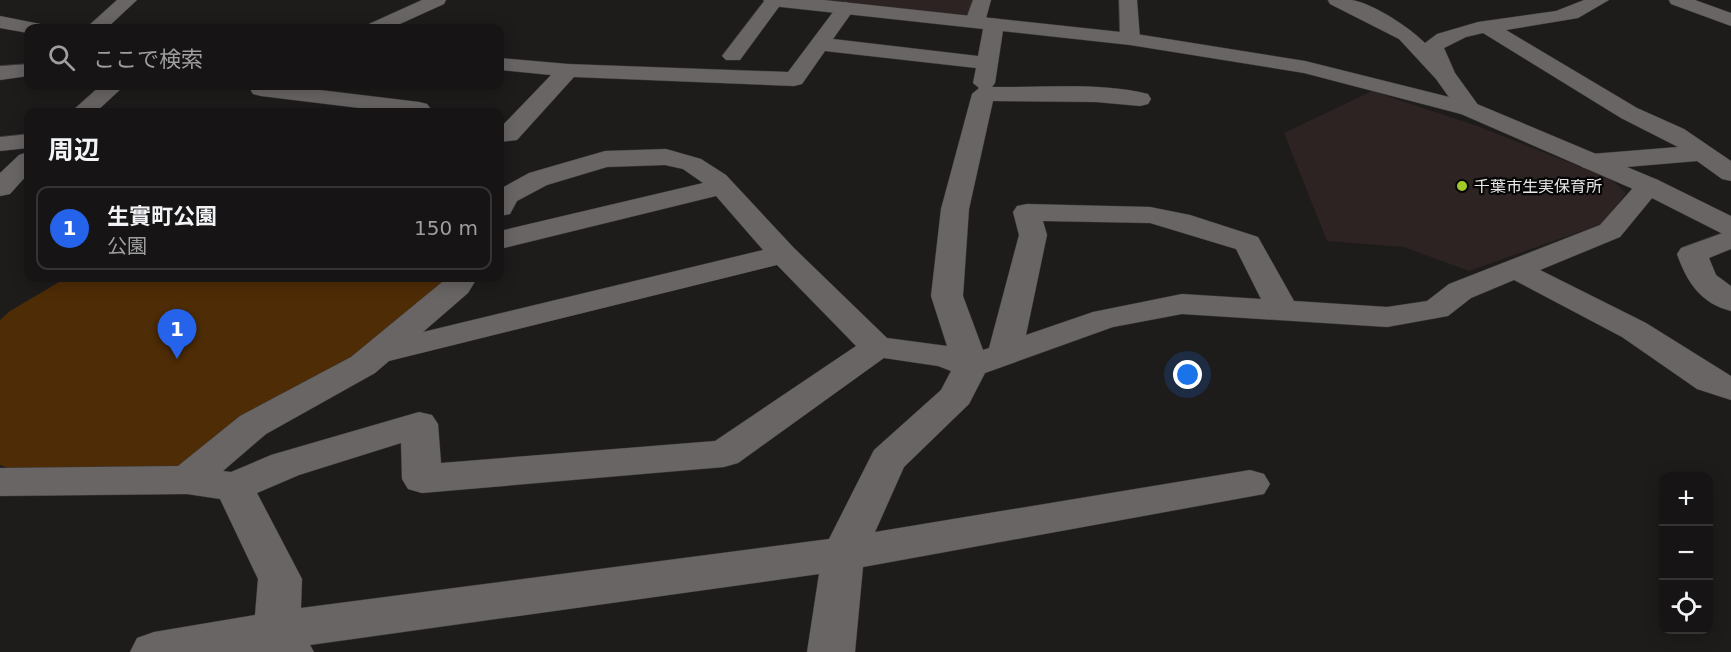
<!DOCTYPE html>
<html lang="ja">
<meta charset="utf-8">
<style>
:root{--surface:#161414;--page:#232122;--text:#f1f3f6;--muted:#9e9ea0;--line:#353334;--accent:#2563eb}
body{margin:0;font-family:"DejaVu Sans","Noto Sans JP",sans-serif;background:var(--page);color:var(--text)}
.controls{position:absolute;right:18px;bottom:18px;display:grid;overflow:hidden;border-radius:12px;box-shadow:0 3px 15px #0003}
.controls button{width:54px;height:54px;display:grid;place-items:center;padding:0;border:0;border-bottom:2px solid var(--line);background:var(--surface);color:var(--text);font:30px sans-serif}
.you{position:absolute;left:1188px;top:375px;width:21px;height:21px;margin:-15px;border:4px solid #fff;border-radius:50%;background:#1a73e8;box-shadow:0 0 0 9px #1a73e833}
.badge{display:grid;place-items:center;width:39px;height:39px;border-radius:50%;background:var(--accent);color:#fff;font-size:20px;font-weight:700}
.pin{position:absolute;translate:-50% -50px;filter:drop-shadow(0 2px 3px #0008)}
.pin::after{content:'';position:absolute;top:32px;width:21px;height:18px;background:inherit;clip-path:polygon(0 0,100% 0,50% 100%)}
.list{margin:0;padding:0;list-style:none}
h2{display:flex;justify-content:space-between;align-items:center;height:78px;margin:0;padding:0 24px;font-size:26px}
h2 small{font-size:20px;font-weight:400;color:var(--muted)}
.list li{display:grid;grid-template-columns:39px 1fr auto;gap:18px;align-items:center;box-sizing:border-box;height:84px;margin:0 12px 12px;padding:0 12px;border:2px solid var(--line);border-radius:12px}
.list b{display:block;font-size:22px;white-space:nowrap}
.list p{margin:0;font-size:20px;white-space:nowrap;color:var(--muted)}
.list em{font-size:20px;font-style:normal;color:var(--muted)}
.icon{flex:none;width:33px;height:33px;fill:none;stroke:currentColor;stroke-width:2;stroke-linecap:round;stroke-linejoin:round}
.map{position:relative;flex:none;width:1731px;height:652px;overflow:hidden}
.search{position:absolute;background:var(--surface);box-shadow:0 3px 15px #0003;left:24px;top:24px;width:480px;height:66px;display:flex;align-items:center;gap:15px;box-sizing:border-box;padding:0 21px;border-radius:12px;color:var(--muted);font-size:22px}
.panel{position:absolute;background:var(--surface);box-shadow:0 3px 15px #0003;left:24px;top:108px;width:480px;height:174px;border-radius:12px}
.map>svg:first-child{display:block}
</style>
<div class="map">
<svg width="1731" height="652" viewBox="0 0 1731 652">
<rect width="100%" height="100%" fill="#1e1b1b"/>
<!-- built -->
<path fill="#2c2322" d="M 823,0 L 975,0 L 969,15 Z
M 1372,91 L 1480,127 L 1611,179 L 1626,193 L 1605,223 L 1469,271 L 1404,247 L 1327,241 L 1284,133 Z"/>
<!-- green -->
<path fill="#4e2c06" d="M 66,278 L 449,278 L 401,328 L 181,474 L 27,475 L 0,465 L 0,320 L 10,311 Z"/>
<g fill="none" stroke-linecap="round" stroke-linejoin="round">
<!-- minor casing -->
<g stroke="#393737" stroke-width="1">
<path id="minor" d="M 117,0 L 137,0 L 107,28 L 86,28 Z
M 422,0 L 446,0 L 444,4 L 391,28 L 366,28 L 369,24 Z
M 765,0 L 784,0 L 740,60 L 726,60 L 722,56 Z
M 973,0 L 991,0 L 985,22 L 975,28 L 965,22 Z
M 1119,0 L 1137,0 L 1140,39 L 1137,43 L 1123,43 L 1120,39 Z
M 1328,0 C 1335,0 1344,0 1352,0 C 1374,4 1409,27 1425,43 L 1437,34 L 1478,22 L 1556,11 L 1584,0 L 1609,0 L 1578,18 L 1506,30 L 1637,108 L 1684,129 L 1731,161 L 1731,181 L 1722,179 L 1697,161 L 1591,170 L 1582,167 L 1578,162 L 1582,157 L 1591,154 L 1678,147 L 1621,118 L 1483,33 L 1466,37 L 1444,48 L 1455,73 L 1481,109 L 1477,114 L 1461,114 L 1436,79 L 1399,39 L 1330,4 Z
M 846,2 L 855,8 L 833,39 L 978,56 L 984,24 L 994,18 L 1004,24 L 995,83 L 992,87 C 1043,88 1099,82 1148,94 L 1151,99 L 1148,104 L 1140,106 L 1096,102 L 993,101 L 969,209 L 963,296 L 983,350 L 989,348 L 1019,235 L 1013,212 L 1017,206 L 1027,204 L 1150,207 L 1190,215 L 1258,237 L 1294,301 L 1387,307 L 1427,301 L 1449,284 L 1600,225 L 1640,180 L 1649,178 L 1658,180 L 1662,186 L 1620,237 L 1540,270 L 1646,323 L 1731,376 L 1731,400 L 1697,389 L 1622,337 L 1514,280 L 1471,298 L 1448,316 L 1387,327 L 1182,314 L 1113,327 L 985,373 L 969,404 L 904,467 L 875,532 L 1250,470 L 1264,474 L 1270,484 L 1264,494 L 863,567 L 855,652 L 807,652 L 819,574 L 310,645 L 314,652 L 130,652 L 137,638 L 154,632 L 255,615 L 258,579 L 220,499 L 187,494 L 0,496 L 0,468 L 178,466 L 240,416 L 351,357 L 447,278 L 477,278 L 468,293 L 423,332 L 763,250 L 716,196 L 500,249 L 500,231 L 703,183 L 683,169 L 665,165 L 607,167 L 547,185 L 517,201 L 510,214 L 500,216 L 500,189 L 529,173 L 605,151 L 666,149 L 701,159 L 726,175 L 794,248 L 887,338 L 947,346 L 931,296 L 941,209 L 972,94 L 979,88 L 973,83 L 976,68 L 825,51 L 802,84 L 794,86 L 574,77 L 517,140 L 500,142 L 500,128 L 551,75 L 500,70 L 500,58 L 568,64 L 788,72 L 839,4 ZM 1043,221 L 1150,223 L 1236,249 L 1261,299 L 1182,294 L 1093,312 L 1026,335 L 1047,235 ZM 777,265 L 856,346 L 715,441 L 441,463 L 438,424 L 432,415 L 419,412 L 271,455 L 231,472 L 223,471 L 266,434 L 375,373 L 389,361 ZM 884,358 L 938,366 L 951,371 L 941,390 L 874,450 L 829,539 L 301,608 L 302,579 L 257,493 L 299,475 L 401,443 L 402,479 L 408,489 L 422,493 L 724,467 L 738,463 Z
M 0,16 L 40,24 L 43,28 L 28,28 L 28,33 L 0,28 Z
M 28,64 L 28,76 L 0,80 L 0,66 Z
M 100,86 L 124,86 L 96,112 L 71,112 Z
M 252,86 L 287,86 L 419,102 L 427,104 L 431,109 L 428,112 L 392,112 L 261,96 L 253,94 L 250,89 Z
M 28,134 L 28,148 L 0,151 L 0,137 Z
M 28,152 L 28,174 L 10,194 L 0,196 L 0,173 L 19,155 Z
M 1731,230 L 1731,249 L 1709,258 L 1716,275 L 1731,286 L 1731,311 C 1700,303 1687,282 1677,254 L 1681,248 Z"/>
</g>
<!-- tertiary casing -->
<g stroke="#393737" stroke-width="1">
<path id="tertiary" d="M 763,0 L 824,0 L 1130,33 L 1305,61 L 1477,104 L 1658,180 L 1731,216 L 1731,236 L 1721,233 L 1640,192 L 1461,114 L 1304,73 L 1130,45 L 772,6 Z
M 1669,0 L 1695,0 L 1731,13 L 1731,26 L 1671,4 Z"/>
</g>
<!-- minor -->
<use href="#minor" fill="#696565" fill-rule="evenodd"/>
<!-- tertiary -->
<use href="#tertiary" fill="#696565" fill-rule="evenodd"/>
</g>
<!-- markers -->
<circle fill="#a2c928" stroke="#070606" stroke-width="2" cx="1462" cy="186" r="6"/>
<g text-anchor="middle" stroke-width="4.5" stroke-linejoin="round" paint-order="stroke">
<!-- poi labels -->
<g font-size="16" fill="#e8e6e6" stroke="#070606" text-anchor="start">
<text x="1474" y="192">千葉市生実保育所</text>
</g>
</g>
</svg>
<div class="controls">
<button>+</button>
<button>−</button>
<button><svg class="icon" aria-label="locate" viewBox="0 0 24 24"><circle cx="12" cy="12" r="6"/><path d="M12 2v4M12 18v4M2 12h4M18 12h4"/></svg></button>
</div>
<div class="you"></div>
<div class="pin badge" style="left:177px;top:359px">1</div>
<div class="search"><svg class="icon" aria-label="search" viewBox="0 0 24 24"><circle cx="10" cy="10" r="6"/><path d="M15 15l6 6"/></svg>ここで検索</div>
<section class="panel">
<h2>周辺<small></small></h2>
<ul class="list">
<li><span class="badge">1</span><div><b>生實町公園</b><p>公園</p></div><em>150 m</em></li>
</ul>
</section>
</div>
